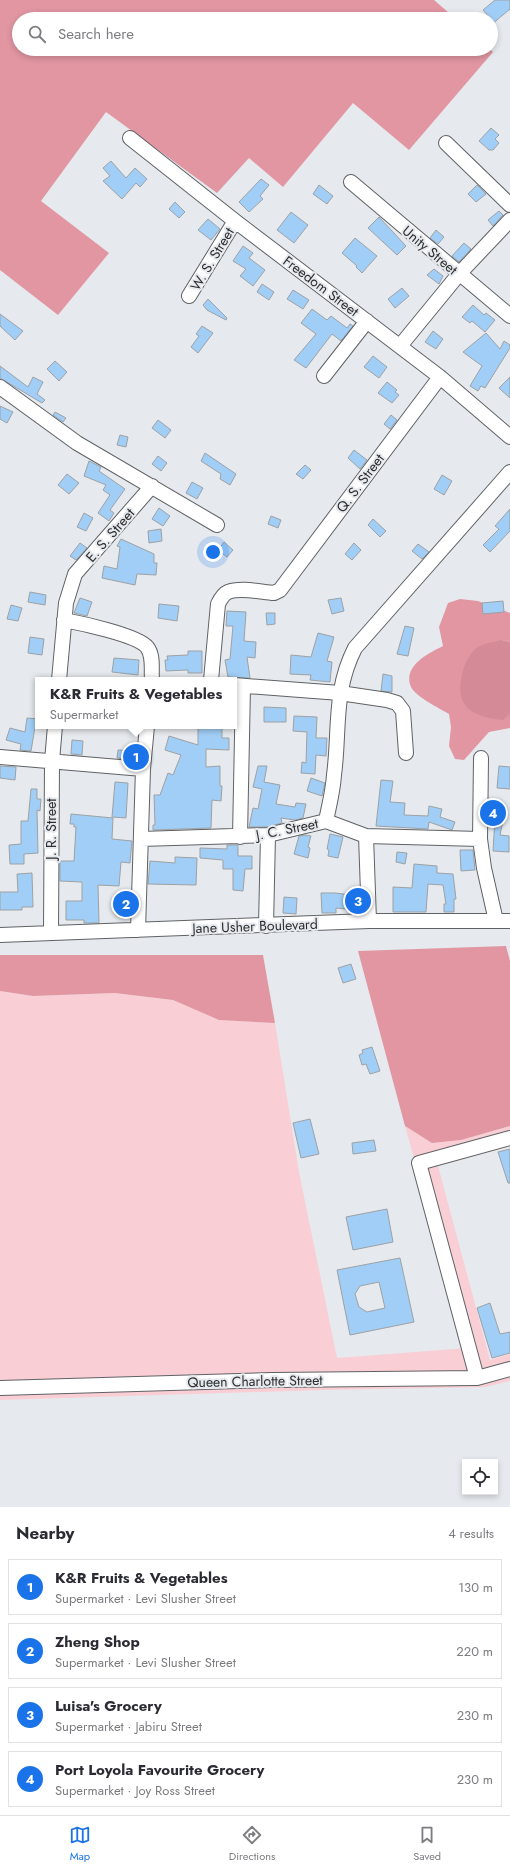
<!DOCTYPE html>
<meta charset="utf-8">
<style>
:root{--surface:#fff;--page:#f7f7f7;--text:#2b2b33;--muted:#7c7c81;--line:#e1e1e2;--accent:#1a73e8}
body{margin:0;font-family:Jost,sans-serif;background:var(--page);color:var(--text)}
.controls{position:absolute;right:12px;bottom:12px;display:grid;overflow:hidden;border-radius:0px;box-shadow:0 2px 6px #0003}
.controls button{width:36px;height:36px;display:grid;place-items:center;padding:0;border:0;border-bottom:1px solid var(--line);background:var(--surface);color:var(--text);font:20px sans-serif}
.you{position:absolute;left:213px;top:552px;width:14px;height:14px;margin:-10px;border:3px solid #fff;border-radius:50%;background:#1a73e8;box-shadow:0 0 0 6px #1a73e833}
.badge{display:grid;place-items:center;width:26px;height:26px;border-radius:50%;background:var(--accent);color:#fff;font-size:13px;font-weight:700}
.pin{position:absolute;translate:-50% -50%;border:2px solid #fff;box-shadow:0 1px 4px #0006}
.popup{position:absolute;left:35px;top:677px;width:202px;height:52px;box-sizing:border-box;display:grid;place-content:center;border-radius:0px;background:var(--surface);filter:drop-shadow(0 1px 3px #0005);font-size:13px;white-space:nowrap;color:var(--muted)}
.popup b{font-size:15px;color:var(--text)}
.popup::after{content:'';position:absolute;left:50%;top:100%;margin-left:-8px;border:8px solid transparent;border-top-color:var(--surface)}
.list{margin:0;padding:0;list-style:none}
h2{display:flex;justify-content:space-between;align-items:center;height:52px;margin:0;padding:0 16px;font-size:17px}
h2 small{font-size:13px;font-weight:400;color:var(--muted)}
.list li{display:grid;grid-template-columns:26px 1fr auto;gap:12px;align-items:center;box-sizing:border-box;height:56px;margin:0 8px 8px;padding:0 8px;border:1px solid var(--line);border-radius:0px}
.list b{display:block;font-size:15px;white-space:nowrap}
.list p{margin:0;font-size:13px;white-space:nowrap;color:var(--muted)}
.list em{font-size:13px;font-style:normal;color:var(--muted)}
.icon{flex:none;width:22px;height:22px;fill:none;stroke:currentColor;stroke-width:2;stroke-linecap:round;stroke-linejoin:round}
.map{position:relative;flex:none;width:510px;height:1507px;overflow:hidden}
.search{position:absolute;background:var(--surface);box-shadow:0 2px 6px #0003;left:12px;right:12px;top:12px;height:44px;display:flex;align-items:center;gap:10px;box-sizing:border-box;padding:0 14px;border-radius:22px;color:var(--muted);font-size:15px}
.sheet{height:308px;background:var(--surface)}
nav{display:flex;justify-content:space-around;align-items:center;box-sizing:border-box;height:56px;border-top:1px solid var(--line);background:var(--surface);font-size:11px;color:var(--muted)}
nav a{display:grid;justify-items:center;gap:2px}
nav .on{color:var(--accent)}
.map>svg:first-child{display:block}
</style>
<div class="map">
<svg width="510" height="1507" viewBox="0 0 510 1507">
<rect width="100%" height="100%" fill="#e6eaee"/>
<!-- green -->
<path fill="#f9ced4" d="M 0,991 L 33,996 L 115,993 L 173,1000 L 219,1020 L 275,1023 L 299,1172 L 337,1358 L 467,1348 L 405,1126 L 432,1143 L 461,1140 L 510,1126 L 510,1146 L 438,1166 L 490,1360 L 510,1354 L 510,1381 L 485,1387 L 323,1390 L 0,1400 Z"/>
<!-- forest -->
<path fill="#e196a2" d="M 0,0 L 434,0 L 456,19 L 19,19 L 19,49 L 490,49 L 493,52 L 409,150 L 353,103 L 283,187 L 249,158 L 217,193 L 106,112 L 41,201 L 109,253 L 58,315 L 0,270 Z
M 460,599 L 478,601 L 510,613 L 510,642 L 502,640 L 503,719 L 510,714 L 510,728 L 489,732 L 464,760 L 455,759 L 449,746 L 451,727 L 449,714 C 439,708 416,697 411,687 C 402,666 429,653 443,646 L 439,627 L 448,603 Z
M 506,946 L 510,961 L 510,1126 L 461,1140 L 432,1143 L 405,1126 L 358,951 Z
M 0,955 L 263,955 L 275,1023 L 219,1020 L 173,1000 L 115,993 L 33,996 L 0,991 Z"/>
<!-- water -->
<path fill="#d58b97" d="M 502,640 L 510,642 L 510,714 L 503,720 C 470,717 453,705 463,670 C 466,662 470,652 478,647 C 485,643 494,642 502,640 Z"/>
<!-- building -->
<path fill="#a1cef6" stroke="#9da1a4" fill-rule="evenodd" d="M 495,0 L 510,0 L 510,9 L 491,25 L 491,19 L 483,10 Z
M 491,128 L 499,135 L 495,139 L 499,143 L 493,150 L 489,150 L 479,141 Z
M 111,161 L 126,178 L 135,168 L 147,179 L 140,187 L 136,183 L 122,199 L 103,181 L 110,176 L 103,168 Z
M 261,179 L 269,185 L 260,196 L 263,199 L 249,212 L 239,202 Z
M 319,185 L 333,196 L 327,204 L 313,194 Z
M 477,185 L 486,194 L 476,202 L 468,194 Z
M 175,202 L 185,212 L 179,218 L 169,209 Z
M 499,211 L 503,215 L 493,226 L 488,220 Z
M 291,212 L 308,225 L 294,243 L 277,230 Z
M 379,217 L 406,246 L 397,255 L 368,228 Z
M 208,219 L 220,229 L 211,240 L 198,230 Z
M 436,230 L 444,237 L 438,244 L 430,238 Z
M 355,238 L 377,256 L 362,273 L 356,267 L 357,266 L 342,253 Z
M 464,243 L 471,249 L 459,262 L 452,256 Z
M 243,246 L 253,253 L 249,258 L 265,270 L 253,286 L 240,276 L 246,269 L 233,261 Z
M 434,269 L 443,276 L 439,284 L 427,275 Z
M 262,284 L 274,292 L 269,300 L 257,292 Z
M 402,288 L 409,296 L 395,308 L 388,299 Z
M 293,290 L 309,300 L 303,309 L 287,299 Z
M 208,299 L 227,318 L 226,320 L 207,310 L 203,305 Z
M 473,305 L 484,315 L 486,313 L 495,320 L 485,332 L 472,321 L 470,323 L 462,317 Z
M 312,309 L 327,320 L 331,316 L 347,328 L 350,324 L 353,326 L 341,341 L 332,334 L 306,368 L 294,360 L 316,334 L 301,323 Z
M 0,314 L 23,331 L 15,340 L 0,326 Z
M 202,326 L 213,333 L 198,353 L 191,347 L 199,336 L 196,334 Z
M 433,331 L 443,339 L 436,349 L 425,342 Z
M 486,333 L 500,349 L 504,341 L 510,345 L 510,348 L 485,388 L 481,386 L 478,391 L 470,386 L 482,366 L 463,352 Z
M 373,356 L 387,367 L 379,378 L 364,367 Z
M 55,361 L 67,372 L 59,381 L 47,369 Z
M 0,366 L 28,387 L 33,377 L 43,382 L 37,394 L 45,400 L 42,403 L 0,378 Z
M 510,377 L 510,398 L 499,388 Z
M 387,382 L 397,390 L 395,392 L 399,395 L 392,403 L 378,393 Z
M 0,406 L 13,412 L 7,423 L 0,419 Z
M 55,412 L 66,418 L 63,422 L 53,415 Z
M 391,415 L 397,420 L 390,429 L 384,424 Z
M 158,420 L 171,430 L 165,438 L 152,428 Z
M 120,435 L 128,437 L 126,447 L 117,445 Z
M 354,450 L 367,460 L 360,469 L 348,458 Z
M 205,453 L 236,474 L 230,485 L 220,479 L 221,474 L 201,461 Z
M 158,456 L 167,463 L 161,471 L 152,464 Z
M 89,461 L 101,467 L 99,471 L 125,489 L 110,510 L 114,513 L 109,521 L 98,513 L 110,495 L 103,490 L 106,485 L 84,476 Z
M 305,465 L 311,470 L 303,479 L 296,474 Z
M 67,474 L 79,483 L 69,494 L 58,485 Z
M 442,475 L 452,481 L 444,495 L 434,489 Z
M 192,482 L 203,488 L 197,499 L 186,493 Z
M 159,508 L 170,516 L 163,526 L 152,519 Z
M 510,509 L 510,531 L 490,552 L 483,545 L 499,529 L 495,526 Z
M 84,513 L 93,518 L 86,531 L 77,527 Z
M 271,516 L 281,520 L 278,528 L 268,524 Z
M 373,519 L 386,531 L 380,537 L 368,525 Z
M 161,529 L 162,541 L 149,543 L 148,531 Z
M 121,539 L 154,554 L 154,563 L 157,563 L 156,575 L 137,574 L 135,585 L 102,578 L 104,566 L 117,569 L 120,547 L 117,546 Z
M 224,542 L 233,550 L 227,557 L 218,550 Z
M 80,543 L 87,548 L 76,560 L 70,556 Z
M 354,543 L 361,550 L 352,560 L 345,554 Z
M 418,544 L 429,552 L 422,559 L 412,551 Z
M 30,592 L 46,595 L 45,605 L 28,602 Z
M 80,598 L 92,602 L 87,616 L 74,613 Z
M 341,598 L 344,611 L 332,614 L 328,600 Z
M 503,601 L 504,612 L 483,614 L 482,603 Z
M 159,604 L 179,606 L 177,621 L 158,618 Z
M 11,605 L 22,608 L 18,621 L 7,619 Z
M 227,611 L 246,612 L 244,641 L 256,642 L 255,658 L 247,657 L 250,678 L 228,677 L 225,660 L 230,659 L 233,626 L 226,626 Z
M 266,613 L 275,613 L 275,624 L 267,625 Z
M 405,626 L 414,628 L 408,656 L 397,654 Z
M 318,633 L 334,637 L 327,661 L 332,662 L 330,682 L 310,680 L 311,675 L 290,674 L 291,655 L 311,657 Z
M 30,637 L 44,639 L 42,655 L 28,653 Z
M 188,651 L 202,651 L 202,673 L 188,673 L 188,670 L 166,671 L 165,660 L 168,660 L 167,656 L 188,655 Z
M 114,658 L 139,660 L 138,675 L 112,672 Z
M 383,674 L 392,676 L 392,692 L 381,691 Z
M 264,707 L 286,708 L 286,722 L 264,722 Z
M 294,716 L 317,717 L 316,738 L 327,738 L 326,756 L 316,755 L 315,774 L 301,773 L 302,762 L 306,763 L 307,732 L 293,731 Z
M 27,718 L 38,719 L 37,728 L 35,727 L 31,751 L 20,750 L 21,744 L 6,740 L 10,728 L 25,732 Z
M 198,726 L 222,726 L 222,738 L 229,738 L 229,750 L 206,749 L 206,767 L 220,766 L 220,786 L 222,786 L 221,801 L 212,800 L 211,828 L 153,830 L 153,825 L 155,825 L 154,795 L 160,795 L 168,773 L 173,775 L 181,755 L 165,750 L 169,736 L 198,745 Z
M 72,740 L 83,741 L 82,755 L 71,754 Z
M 118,750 L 134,751 L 134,760 L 117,758 Z
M 0,766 L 16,767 L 15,780 L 0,778 Z
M 258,766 L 267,766 L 264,782 L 280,785 L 276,804 L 295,807 L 296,803 L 306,804 L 303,818 L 295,820 L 281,818 L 282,823 L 267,827 L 249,827 L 253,808 L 258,809 L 262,789 L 253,787 Z
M 499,766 L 510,767 L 510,789 L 497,788 Z
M 311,778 L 325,783 L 322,796 L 307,791 Z
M 381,780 L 393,781 L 390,802 L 405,803 L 404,815 L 428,816 L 429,806 L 442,809 L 440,817 L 455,822 L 452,830 L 429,822 L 428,829 L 376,826 Z
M 115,782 L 128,783 L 126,818 L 112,817 Z
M 31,789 L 37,789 L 37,799 L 41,799 L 40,811 L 37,810 L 38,853 L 24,854 L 24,864 L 10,864 L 9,845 L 21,844 L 21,821 L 28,821 Z
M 71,814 L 113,818 L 112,839 L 132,841 L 130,863 L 121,862 L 119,886 L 98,885 L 99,923 L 84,923 L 84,920 L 66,920 L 66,901 L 82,901 L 82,882 L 60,881 L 60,861 L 74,861 L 76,827 L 74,827 L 74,824 L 70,824 Z
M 495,819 L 503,821 L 500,835 L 509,836 L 509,852 L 493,851 Z
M 330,834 L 343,837 L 338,858 L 328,856 L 329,850 L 327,849 Z
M 305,835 L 311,836 L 308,847 L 310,848 L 308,858 L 294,854 L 299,836 Z
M 227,845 L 238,845 L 238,856 L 252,856 L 252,869 L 245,869 L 243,891 L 233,890 L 233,869 L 223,869 L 223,860 L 200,858 L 200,848 L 227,849 Z
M 460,850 L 473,850 L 475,870 L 461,871 Z
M 397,852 L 407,853 L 405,864 L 396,862 Z
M 175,857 L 197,858 L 196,885 L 148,884 L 150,861 L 175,863 Z
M 414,864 L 437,866 L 437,873 L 453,874 L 456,899 L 454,899 L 454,912 L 444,912 L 444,904 L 446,904 L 443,885 L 428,884 L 426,912 L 393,912 L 393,887 L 412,888 Z
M 32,873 L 33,907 L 22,907 L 22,910 L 0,910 L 0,892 L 18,892 L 17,874 Z
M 321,893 L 335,893 L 360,896 L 359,904 L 356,904 L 356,910 L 336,908 L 336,913 L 322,913 Z
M 284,897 L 297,898 L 296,914 L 283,913 Z
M 351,964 L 356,979 L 343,983 L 338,968 Z
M 372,1047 L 380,1071 L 370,1074 L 366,1064 L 362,1065 L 359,1055 L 363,1053 L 362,1050 Z
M 310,1119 L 319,1154 L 301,1158 L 293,1123 Z
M 374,1140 L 376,1151 L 353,1154 L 352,1143 Z
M 510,1149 L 510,1183 L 508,1183 L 498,1152 Z
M 387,1209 L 393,1242 L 353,1250 L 346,1217 Z
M 400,1258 L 414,1322 L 350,1335 L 337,1270 ZM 379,1282 L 385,1308 L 367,1312 L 359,1307 L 355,1294 L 360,1286 Z
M 490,1303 L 500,1334 L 510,1332 L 510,1353 L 492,1358 L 477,1308 Z"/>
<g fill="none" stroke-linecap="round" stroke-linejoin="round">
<!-- minor casing -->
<g stroke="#5f6265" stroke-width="16">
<path id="minor" d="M 130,138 L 235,221 L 440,377 L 510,437
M 446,143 L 510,205
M 351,182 L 510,316
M 189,296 L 235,221
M 400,346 L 459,274 L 510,220
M 324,376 L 367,321
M 0,387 L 77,443 L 217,525
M 64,620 C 80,623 137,635 147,647 C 154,656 151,669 152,680
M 59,680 L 66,603 L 75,574 L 152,486
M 211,680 L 218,604 C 220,600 223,594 228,592 C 241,587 261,592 274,593 L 280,590 L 440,377
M 234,685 L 340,693 L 387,700 L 397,703 L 403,711 L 406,753
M 0,757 L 143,769
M 481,758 L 480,839 L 484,868 L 496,921
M 326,821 C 329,806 333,791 334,775 C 340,730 333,691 355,648 L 510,472
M 366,836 L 369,921
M 240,837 L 243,686
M 141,839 L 268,835 L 326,821 L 366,836 L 480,839
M 266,926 L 268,835
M 138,930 L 143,769 L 147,726
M 51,933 L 52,761 L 55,726
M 0,935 L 369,921 L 510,921
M 477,1378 L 419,1163 L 510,1138
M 0,1388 L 273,1380 L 477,1378 L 510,1369"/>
</g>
<!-- minor -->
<use href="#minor" stroke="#fff" stroke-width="14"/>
</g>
<g text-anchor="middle" stroke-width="4" stroke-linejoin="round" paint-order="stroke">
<!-- street labels -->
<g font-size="14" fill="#2d2e2f" stroke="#e6eaee">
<text transform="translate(430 250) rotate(40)" y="5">Unity Street</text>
<text transform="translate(212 259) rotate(-59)" y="5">W. S. Street</text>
<text transform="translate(321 286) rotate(37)" y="5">Freedom Street</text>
<text transform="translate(360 483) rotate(-53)" y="5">Q. S. Street</text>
<text transform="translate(110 535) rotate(-49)" y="5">E. S. Street</text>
<text transform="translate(51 829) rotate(-90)" y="5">J. R. Street</text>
<text transform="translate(287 829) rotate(-11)" y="5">J. C. Street</text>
<text transform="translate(255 926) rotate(-2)" y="5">Jane Usher Boulevard</text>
<text transform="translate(255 1381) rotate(-1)" y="5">Queen Charlotte Street</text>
</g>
</g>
</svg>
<div class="controls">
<button><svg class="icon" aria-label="locate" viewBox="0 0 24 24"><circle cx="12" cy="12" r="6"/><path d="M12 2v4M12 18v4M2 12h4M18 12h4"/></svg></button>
</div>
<div class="you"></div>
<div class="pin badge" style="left:136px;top:757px">1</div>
<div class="popup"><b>K&amp;R Fruits &amp; Vegetables</b>Supermarket</div>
<div class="pin badge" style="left:126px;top:904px">2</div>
<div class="pin badge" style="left:358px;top:901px">3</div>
<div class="pin badge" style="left:493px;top:813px">4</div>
<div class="search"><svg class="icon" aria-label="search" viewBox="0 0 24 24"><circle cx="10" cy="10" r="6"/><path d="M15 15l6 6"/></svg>Search here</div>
</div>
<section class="sheet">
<h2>Nearby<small>4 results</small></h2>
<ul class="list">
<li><span class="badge">1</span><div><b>K&amp;R Fruits &amp; Vegetables</b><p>Supermarket · Levi Slusher Street</p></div><em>130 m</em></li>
<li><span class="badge">2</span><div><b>Zheng Shop</b><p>Supermarket · Levi Slusher Street</p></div><em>220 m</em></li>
<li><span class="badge">3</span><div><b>Luisa's Grocery</b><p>Supermarket · Jabiru Street</p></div><em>230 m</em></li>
<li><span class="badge">4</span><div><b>Port Loyola Favourite Grocery</b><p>Supermarket · Joy Ross Street</p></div><em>230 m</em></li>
</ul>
</section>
<nav>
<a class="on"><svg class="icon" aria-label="map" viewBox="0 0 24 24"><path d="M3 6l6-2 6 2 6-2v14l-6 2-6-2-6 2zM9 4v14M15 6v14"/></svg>Map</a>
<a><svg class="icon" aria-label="directions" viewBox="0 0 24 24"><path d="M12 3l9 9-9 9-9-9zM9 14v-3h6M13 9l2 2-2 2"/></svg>Directions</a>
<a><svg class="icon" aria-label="saved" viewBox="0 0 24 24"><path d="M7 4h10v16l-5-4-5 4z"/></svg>Saved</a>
</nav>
